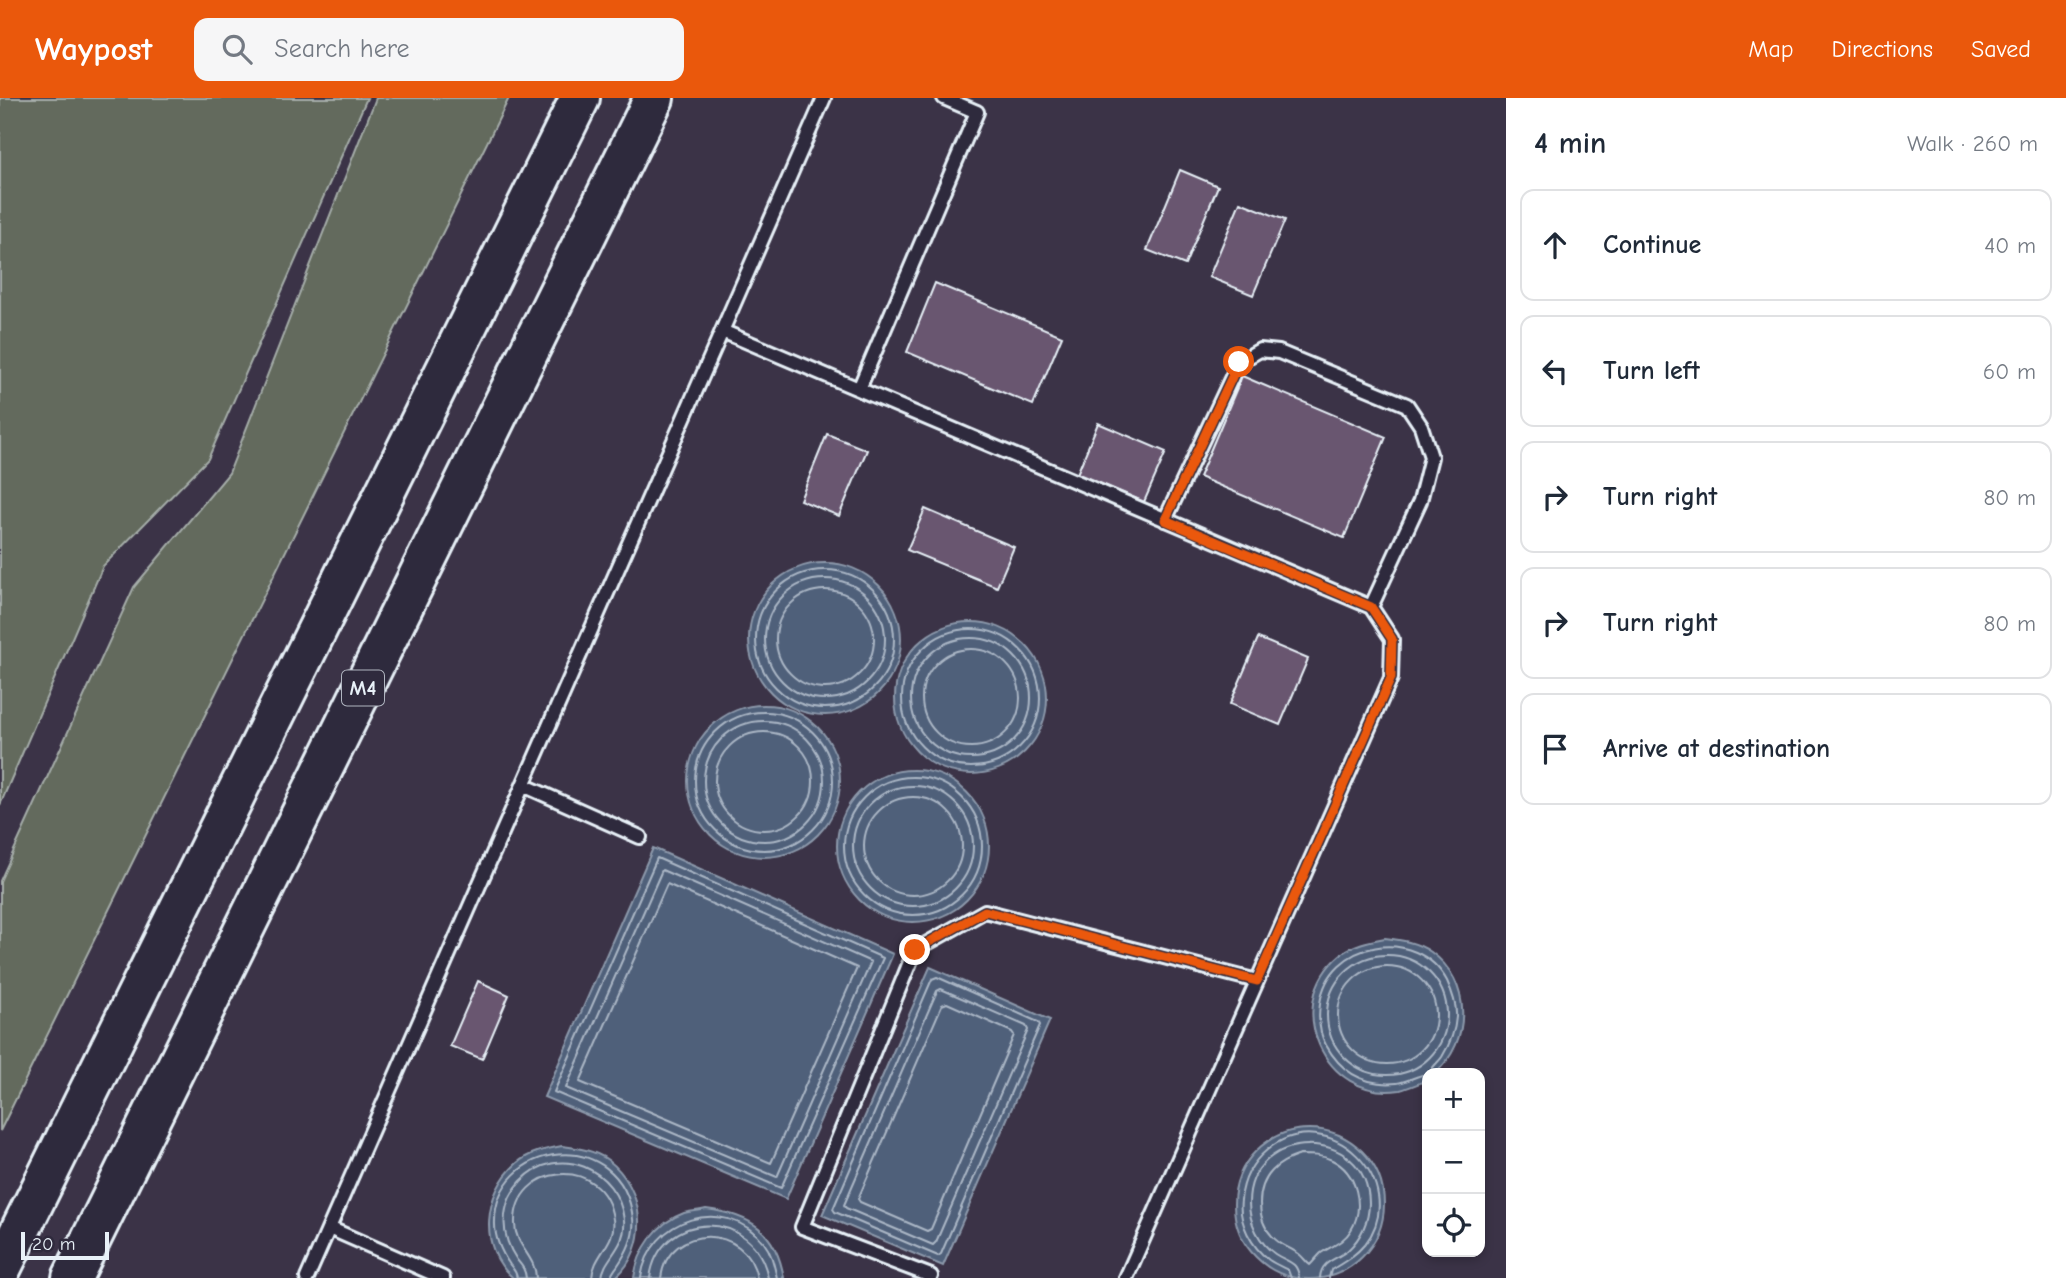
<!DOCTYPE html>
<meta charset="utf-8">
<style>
:root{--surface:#fff;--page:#f6f6f7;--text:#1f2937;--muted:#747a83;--line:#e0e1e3;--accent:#ea580c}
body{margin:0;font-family:"Comic Neue",sans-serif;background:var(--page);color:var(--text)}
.controls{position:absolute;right:21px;bottom:21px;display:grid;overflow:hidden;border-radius:14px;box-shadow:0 4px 10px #0003}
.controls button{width:63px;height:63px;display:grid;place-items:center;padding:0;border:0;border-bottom:2px solid var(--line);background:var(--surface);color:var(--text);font:35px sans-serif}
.scale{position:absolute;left:21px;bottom:18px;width:88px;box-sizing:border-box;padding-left:7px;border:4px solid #e8f1f8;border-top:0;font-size:19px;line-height:24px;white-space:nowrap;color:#e8f1f8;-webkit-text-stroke:5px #2f2a3d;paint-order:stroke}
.stop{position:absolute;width:21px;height:21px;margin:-16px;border:5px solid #ea580c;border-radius:50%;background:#fff}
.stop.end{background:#ea580c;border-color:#fff;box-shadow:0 2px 7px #0008}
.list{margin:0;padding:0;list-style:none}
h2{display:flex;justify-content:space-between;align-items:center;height:91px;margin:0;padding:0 28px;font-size:30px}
h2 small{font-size:23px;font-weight:400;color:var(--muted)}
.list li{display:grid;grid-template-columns:46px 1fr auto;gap:21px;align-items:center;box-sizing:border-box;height:112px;margin:0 14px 14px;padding:0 14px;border:2px solid var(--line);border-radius:14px}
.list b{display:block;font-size:26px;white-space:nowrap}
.list em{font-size:23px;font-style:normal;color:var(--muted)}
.icon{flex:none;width:38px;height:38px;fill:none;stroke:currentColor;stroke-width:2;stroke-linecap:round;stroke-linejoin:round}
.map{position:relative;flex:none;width:1506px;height:1180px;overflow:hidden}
header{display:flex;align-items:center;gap:42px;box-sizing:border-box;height:98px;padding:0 35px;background:var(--accent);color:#fff}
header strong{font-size:33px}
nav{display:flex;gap:38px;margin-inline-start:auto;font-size:24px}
.search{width:490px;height:63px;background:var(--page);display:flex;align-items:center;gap:18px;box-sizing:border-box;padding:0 24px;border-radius:14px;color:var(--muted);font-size:26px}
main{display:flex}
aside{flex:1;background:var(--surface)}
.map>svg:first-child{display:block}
</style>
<header>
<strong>Waypost</strong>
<div class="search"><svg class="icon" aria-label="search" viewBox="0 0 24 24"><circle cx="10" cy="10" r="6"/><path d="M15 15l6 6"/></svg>Search here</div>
<nav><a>Map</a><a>Directions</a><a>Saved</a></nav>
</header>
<main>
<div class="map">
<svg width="1506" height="1180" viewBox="0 0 1506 1180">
<rect width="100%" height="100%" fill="#3b3347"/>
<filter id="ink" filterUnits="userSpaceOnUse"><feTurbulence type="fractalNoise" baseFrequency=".0143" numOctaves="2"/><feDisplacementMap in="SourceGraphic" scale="14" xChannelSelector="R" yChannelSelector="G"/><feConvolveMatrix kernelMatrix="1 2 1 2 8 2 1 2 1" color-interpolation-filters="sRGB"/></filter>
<g filter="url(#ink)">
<!-- green -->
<path fill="#636a5d" stroke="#a6aeaa" stroke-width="2" d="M 0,0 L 367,0 L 208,361 L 103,468 L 0,707 Z
M 376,0 L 509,0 L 0,1033 L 0,783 L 134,489 L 229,375 Z"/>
<!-- water -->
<path fill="#50607a" stroke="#8d9aac" stroke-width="2" d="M749 541a76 76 0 1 1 152 0a76 76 0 1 1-152 0Z
M895 600a76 76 0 1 1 152 0a76 76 0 1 1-152 0Z
M688 683a76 76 0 1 1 152 0a76 76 0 1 1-152 0Z
M837 748a76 76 0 1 1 152 0a76 76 0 1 1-152 0Z
M 653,750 L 893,856 L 786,1101 L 544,999 Z
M 1385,840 C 1401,842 1417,844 1431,854 C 1472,883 1472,944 1435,975 L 1427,975 L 1425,983 C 1417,986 1408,990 1400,992 C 1324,1004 1281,906 1340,857 C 1353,846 1369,843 1385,840 Z
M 930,869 L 1050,922 L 943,1168 L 822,1117 Z
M1234 1106a75 75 0 1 1 150 0a75 75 0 1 1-150 0Z
M 562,1048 C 578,1050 594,1052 608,1062 C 645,1090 651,1149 615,1180 L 513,1180 C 478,1150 483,1095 517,1065 C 530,1054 546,1051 562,1048 Z
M 706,1111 C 751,1117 776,1133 784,1180 L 634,1180 C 638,1152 656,1125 684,1115 C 691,1113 699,1113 706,1111 Z"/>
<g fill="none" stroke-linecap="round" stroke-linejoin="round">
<!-- shore -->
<path stroke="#abb7c6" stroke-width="2" d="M756 541a69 69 0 1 1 138 0a69 69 0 1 1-138 0Z
M765 541a60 60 0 1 1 120 0a60 60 0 1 1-120 0Z
M776 541a49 49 0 1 1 98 0a49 49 0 1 1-98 0Z
M902 600a69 69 0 1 1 138 0a69 69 0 1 1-138 0Z
M911 600a60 60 0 1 1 120 0a60 60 0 1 1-120 0Z
M922 600a49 49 0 1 1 98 0a49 49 0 1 1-98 0Z
M695 683a69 69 0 1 1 138 0a69 69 0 1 1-138 0Z
M704 683a60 60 0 1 1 120 0a60 60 0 1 1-120 0Z
M715 683a49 49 0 1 1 98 0a49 49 0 1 1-98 0Z
M844 748a69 69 0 1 1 138 0a69 69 0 1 1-138 0Z
M853 748a60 60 0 1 1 120 0a60 60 0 1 1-120 0Z
M864 748a49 49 0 1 1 98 0a49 49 0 1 1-98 0Z
M 657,760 L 883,860 L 781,1090 L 554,994 Z
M 662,772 L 871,864 L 777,1079 L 566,990 Z
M 667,786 L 857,870 L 771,1065 L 580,984 Z
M1327 917a60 60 0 1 1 120 0a60 60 0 1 1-120 0Z
M1338 917a49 49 0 1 1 98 0a49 49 0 1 1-98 0Z
M 937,879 L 1038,924 L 1040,927 L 941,1156 L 938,1158 L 835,1114 L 833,1111 L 932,881 Z
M 941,891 L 1026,928 L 1028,932 L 936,1144 L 933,1147 L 846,1110 L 844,1107 L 937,893 Z
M 947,905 L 1012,934 L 1014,937 L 931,1131 L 927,1133 L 860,1104 L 858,1101 L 942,907 Z
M 1427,976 C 1417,977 1407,984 1397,985 C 1365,988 1341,974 1326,947 C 1319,935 1318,921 1320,906 C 1328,842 1417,827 1447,883 C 1452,894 1457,907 1456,919 C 1455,934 1450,946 1442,959 C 1438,965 1432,968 1430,975
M 1300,1057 C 1312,1057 1322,1057 1332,1062 C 1357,1074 1365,1109 1351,1132 C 1344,1144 1332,1148 1321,1155 C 1317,1159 1314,1163 1310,1167 C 1306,1164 1303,1159 1299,1156 C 1289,1149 1279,1147 1272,1138 C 1256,1121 1256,1090 1272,1073 C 1280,1064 1290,1061 1300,1057 Z
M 517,1180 C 516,1173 514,1172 510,1167 C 502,1155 495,1141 495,1127 C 492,1042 622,1026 633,1121 C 635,1137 627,1154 618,1167 C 615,1172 612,1173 611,1180
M 526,1180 C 525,1171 522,1168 517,1162 C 506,1146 502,1129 506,1111 C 508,1100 514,1091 521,1083 C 558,1044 618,1071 624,1122 C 627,1150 603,1160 602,1180
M 536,1180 C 536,1159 515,1148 515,1126 C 513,1065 604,1056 613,1121 C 617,1145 593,1157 592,1180
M 641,1180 C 649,1120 725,1096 764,1145 C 772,1155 774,1168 777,1180
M 650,1180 C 659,1111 755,1109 768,1180
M 661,1180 C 668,1125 747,1125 757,1180
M 1291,1180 L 1288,1172 C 1282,1169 1275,1166 1269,1162 C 1252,1149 1238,1125 1241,1102 C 1243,1082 1251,1065 1267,1052 C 1329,1001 1412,1086 1365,1146 C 1355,1158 1344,1164 1331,1172 L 1329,1180
M 1299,1180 C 1298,1163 1287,1164 1275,1156 C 1259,1145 1249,1124 1249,1105 C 1249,1028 1368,1027 1369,1105 C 1369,1123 1361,1140 1348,1152 C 1337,1162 1321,1162 1320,1180"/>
</g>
<!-- building -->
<path fill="#69566f" stroke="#e8f1f8" stroke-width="2" d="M 1180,72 L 1218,88 L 1185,167 L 1147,152 Z
M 1240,104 L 1285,122 L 1253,197 L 1209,179 Z
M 935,185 L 1062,238 L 1033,307 L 907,254 Z
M 1242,278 L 1386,339 L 1344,440 L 1199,379 Z
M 1098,325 L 1166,354 L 1144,404 L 1077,376 Z
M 827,336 L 867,352 L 839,418 L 800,402 Z
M 925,411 L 1014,449 L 997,489 L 907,452 Z
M 1258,540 L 1308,561 L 1280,627 L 1230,606 Z
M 478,883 L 509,897 L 482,961 L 450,948 Z"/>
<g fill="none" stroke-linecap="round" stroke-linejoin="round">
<!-- service casing -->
<g stroke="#e8f1f8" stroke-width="18">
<path id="service" d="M 824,0 L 722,233 L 1371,509 L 1392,541 L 1391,580 L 1126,1180
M 859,291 L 977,14 L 944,0
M 1165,422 L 1239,264 L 1260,252 L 1279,254 L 1407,307 L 1421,328 L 1431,359 L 1420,403 L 1371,509
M 523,687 L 640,739
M 329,1130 L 443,1180
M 307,1180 L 722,233
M 930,1180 L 931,1178 L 802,1129 L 915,852 L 985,813 L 1257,883"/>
</g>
<!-- motorway casing -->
<g stroke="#e8f1f8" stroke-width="44">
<path id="motorway" d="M 0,1173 L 580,0
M 72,1180 L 654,0"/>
</g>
<!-- service -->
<use href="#service" stroke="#2f2a3d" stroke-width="12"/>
<!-- motorway -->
<use href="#motorway" stroke="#2f2a3d" stroke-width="38"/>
</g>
</g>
<g fill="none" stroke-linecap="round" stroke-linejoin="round" filter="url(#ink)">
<!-- route -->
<path stroke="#ea580c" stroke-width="9" d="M 915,852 L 985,813 L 1257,883 L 1391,580 L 1392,541 L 1371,509 L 1165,422 L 1239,264"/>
</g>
<g text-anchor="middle" stroke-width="7" stroke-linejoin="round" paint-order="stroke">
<!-- shield labels -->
<rect fill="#2f2a3d" stroke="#b0b5c0" stroke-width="2" x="342" y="572.5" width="42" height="35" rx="5"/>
<g font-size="21" font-weight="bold" fill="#e8f1f8">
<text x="363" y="597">M4</text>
</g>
</g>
</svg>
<div class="controls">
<button>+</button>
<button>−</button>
<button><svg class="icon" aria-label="locate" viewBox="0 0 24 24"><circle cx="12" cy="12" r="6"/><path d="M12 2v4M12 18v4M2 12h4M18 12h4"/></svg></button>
</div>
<div class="scale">20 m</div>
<div class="stop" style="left:1239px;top:264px"></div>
<div class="stop end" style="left:915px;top:852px"></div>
</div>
<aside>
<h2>4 min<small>Walk · 260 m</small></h2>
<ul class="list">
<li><svg class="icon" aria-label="ahead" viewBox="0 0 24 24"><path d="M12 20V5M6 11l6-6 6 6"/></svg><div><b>Continue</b></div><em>40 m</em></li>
<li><svg class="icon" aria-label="left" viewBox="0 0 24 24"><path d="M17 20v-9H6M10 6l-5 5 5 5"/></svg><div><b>Turn left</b></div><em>60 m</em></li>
<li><svg class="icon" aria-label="right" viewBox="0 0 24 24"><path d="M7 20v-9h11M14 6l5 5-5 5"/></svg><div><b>Turn right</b></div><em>80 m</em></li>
<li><svg class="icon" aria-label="right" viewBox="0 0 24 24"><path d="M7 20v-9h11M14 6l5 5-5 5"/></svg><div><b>Turn right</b></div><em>80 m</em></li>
<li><svg class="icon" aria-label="arrive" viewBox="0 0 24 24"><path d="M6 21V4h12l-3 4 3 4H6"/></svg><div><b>Arrive at destination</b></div></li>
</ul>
</aside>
</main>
